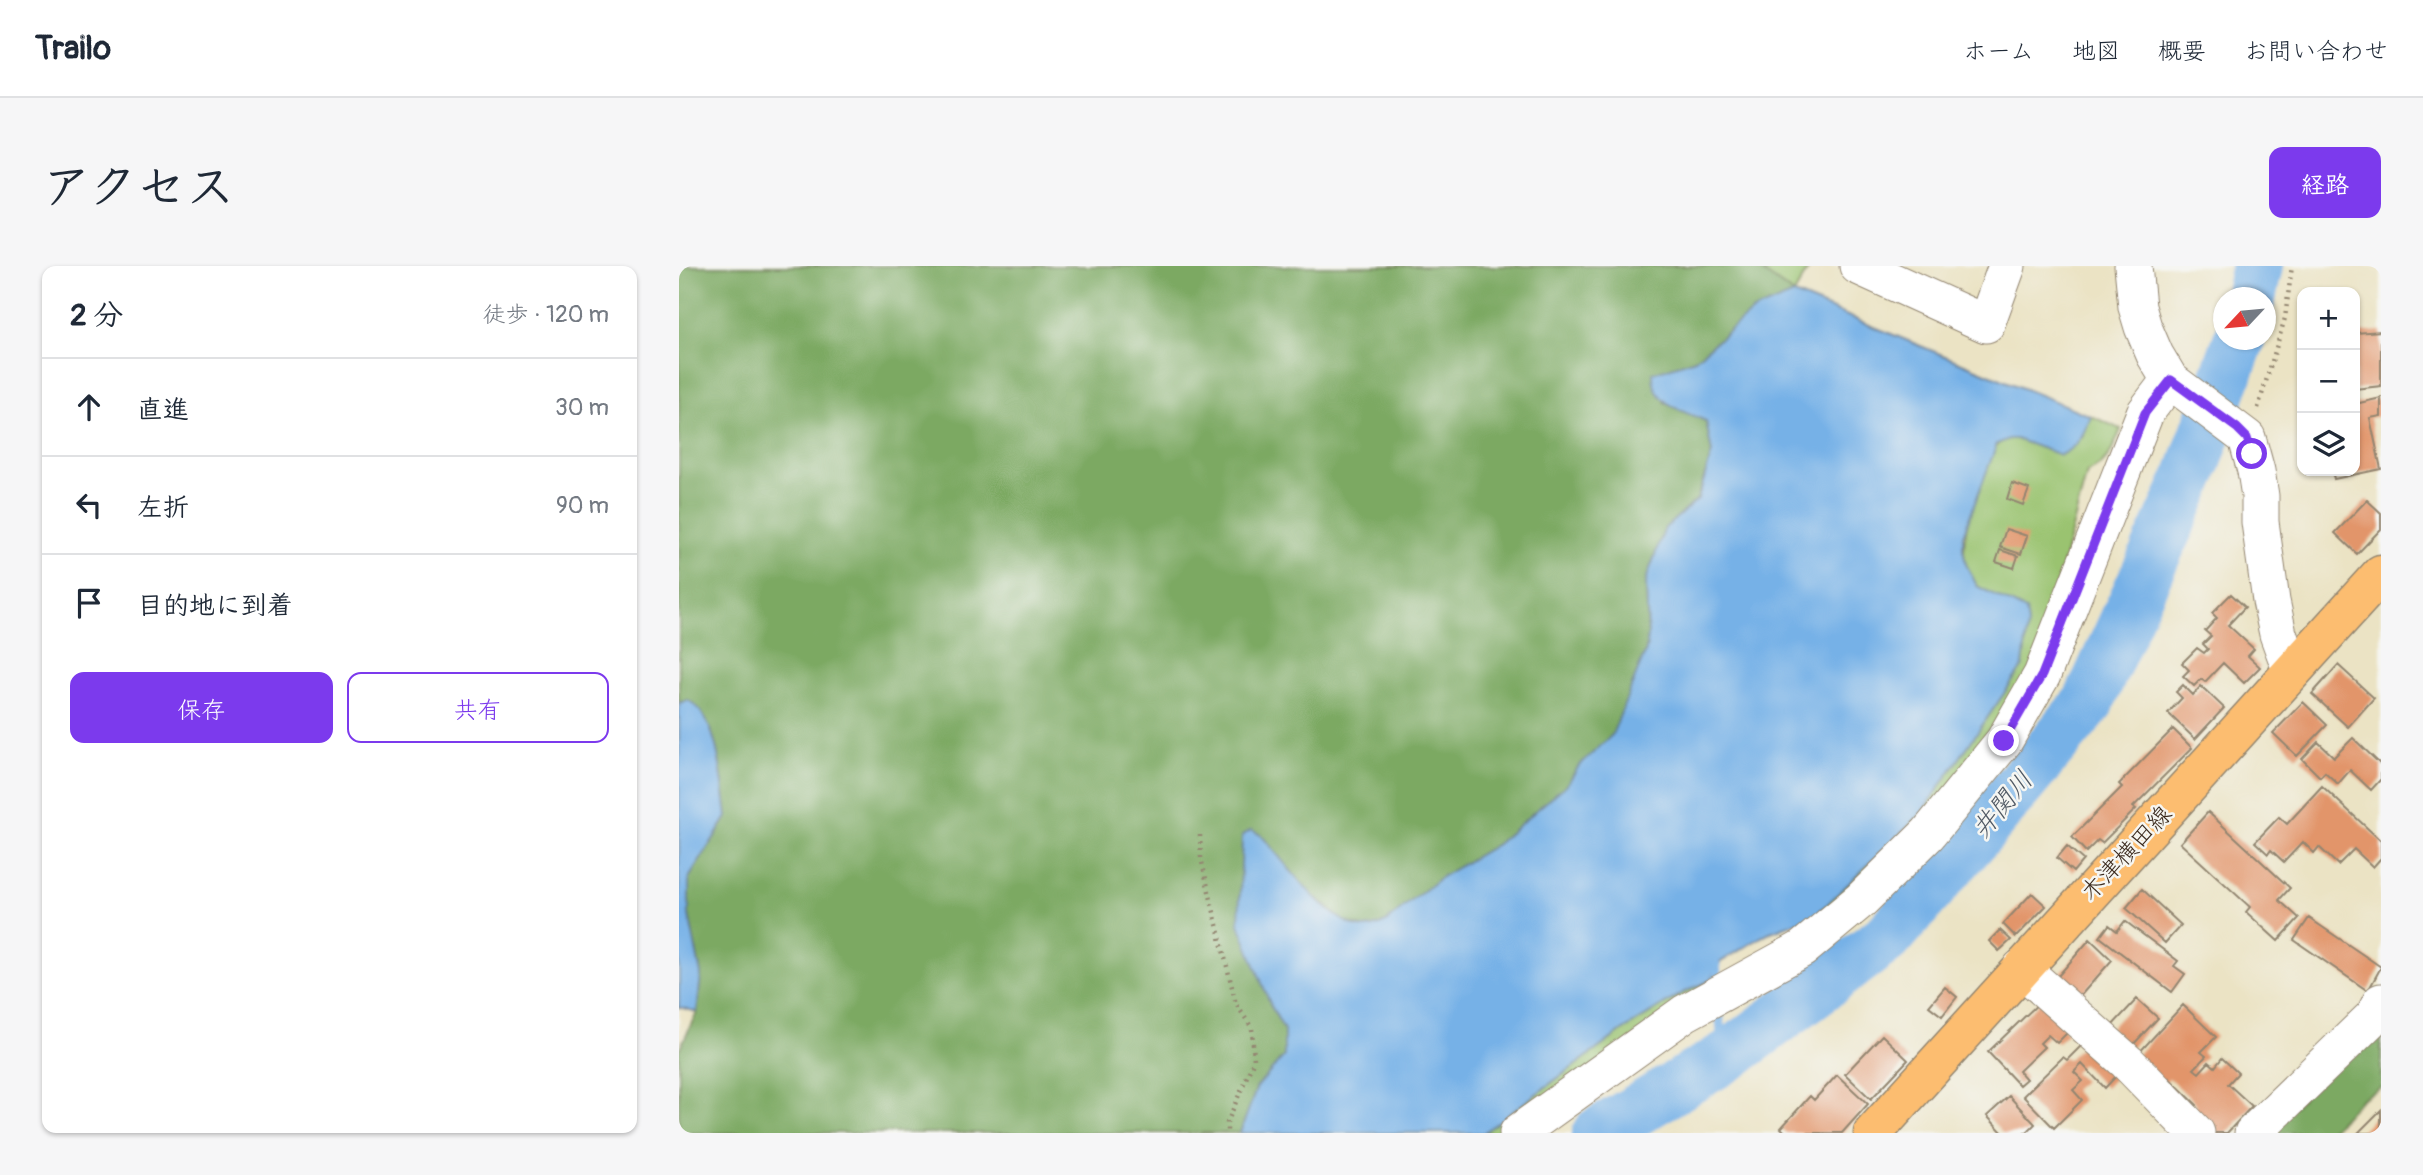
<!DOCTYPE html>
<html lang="ja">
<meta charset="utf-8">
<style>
:root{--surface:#fff;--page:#f6f6f7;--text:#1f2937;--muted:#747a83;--line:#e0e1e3;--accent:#7c3aed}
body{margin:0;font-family:Pangolin,"Klee One",sans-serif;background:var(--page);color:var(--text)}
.controls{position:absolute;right:21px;top:21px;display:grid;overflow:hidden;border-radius:14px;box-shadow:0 2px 5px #0004}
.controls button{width:63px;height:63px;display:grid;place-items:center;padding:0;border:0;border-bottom:2px solid var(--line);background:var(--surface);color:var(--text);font:35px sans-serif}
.compass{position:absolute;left:1534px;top:21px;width:63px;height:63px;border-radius:50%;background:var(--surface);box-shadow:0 2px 5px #0004;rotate:244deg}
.stop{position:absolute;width:21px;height:21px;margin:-16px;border:5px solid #7c3aed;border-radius:50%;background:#fff}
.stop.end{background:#7c3aed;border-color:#fff;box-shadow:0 2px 7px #0008}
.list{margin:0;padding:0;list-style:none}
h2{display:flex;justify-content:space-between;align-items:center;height:91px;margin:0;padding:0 28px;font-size:30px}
h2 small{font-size:23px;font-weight:400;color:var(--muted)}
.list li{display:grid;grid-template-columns:46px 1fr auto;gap:21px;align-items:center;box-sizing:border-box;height:98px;padding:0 28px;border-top:2px solid var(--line)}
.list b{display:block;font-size:26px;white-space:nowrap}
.list em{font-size:23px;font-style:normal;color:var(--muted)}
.actions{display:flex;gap:14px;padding:21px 28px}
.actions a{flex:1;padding:16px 0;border:2px solid var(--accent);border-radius:14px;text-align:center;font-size:24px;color:var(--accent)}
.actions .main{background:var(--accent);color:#fff}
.icon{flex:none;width:38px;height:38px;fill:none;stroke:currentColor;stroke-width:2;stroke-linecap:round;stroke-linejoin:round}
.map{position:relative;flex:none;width:1702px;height:867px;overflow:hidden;border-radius:14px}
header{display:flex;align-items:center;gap:42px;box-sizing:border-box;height:98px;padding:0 35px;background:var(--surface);border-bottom:2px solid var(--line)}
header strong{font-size:33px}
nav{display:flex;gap:38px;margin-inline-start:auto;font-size:24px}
.intro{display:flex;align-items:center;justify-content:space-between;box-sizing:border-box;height:168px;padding:0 42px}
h1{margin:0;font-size:49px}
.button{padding:18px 32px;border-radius:14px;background:var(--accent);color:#fff;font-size:24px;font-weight:700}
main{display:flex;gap:42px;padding:0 42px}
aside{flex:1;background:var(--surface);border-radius:14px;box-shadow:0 2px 5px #0004}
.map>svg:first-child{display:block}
</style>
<header>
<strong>Trailo</strong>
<nav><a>ホーム</a><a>地図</a><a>概要</a><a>お問い合わせ</a></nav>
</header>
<div class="intro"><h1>アクセス</h1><a class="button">経路</a></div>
<main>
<aside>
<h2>2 分<small>徒歩 · 120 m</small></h2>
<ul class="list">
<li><svg class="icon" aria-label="ahead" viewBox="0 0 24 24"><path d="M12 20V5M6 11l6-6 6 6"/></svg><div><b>直進</b></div><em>30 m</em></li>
<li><svg class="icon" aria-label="left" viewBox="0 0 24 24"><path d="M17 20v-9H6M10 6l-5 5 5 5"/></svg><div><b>左折</b></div><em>90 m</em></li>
<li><svg class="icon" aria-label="arrive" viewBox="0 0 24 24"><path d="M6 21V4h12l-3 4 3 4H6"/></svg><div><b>目的地に到着</b></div></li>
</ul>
<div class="actions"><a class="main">保存</a><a>共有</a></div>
</aside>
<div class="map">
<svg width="1702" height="867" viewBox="0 0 1702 867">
<rect width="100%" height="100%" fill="#f6f6f2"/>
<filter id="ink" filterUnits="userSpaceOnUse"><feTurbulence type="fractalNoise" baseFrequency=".0143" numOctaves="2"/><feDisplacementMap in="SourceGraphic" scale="14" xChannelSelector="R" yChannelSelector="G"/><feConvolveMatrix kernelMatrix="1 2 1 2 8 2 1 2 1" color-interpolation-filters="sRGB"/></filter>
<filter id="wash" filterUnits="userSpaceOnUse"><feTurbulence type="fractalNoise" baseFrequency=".00686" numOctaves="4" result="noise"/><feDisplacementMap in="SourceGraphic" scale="28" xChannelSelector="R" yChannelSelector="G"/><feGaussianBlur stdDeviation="1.57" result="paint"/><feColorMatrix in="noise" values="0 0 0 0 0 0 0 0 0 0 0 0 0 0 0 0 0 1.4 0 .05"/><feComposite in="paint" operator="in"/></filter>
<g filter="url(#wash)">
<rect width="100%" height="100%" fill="#ebe3c4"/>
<!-- green -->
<path fill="#9ac36f" stroke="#6a7646" stroke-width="2" d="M 1075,0 L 1131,0 L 1115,28 Z
M 1412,150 L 1442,163 C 1434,184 1429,198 1408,207 L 1355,405 L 1243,562 L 1125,669 L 1119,655 L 1137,649 L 1347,345 C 1335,339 1306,328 1298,320 C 1266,290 1302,217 1314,184 L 1323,175 L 1330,173 L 1403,172 Z
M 1032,714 L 828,867 L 804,867 L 943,765 L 1004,727 Z"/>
<!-- forest -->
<path fill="#7ba962" stroke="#5b6a40" stroke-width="2" d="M 0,0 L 1075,0 L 1115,28 L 1074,45 L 1016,93 L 974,107 L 986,137 L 1027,155 L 1033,187 L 1018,233 L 986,262 L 967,314 L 969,370 L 967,384 L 934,469 L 900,500 L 888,518 L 818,578 L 762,611 L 707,656 L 697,660 L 686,662 L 664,655 L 638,632 L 582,709 L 592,740 L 605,764 L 605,790 L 578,821 L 561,867 L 0,867 L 0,784 L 18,746 L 22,708 L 10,649 L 10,612 L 48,551 C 43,517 41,453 9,434 L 0,437 Z
M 1702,756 L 1702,821 L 1682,833 L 1649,867 L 1587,867 Z"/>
<!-- water -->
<path fill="#76b1e7" stroke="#586e82" stroke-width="2" d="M 1115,28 L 1412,150 C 1405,167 1400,181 1381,189 L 1337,173 L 1330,173 L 1318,178 L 1284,269 L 1284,283 L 1287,298 L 1298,320 L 1347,345 L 1349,358 L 1344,400 L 1243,547 L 1137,649 L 1089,667 L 1037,699 L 1032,714 L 1004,727 L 943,765 L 804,867 L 561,867 L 578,821 L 605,790 L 605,764 L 592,740 L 560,658 L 563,570 L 572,564 L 582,569 C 606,596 649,659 686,662 C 694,662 701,659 707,656 L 762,611 L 818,578 L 888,518 L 900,500 L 933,469 L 967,384 L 969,370 L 967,314 L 986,262 L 1019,233 L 1033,187 L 1027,155 C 1004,145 973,138 974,107 L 1016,93 L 1074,45 Z
M 9,434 C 41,453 43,517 48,551 L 10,612 L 10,649 L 22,708 L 18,746 L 0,741 L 0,437 Z"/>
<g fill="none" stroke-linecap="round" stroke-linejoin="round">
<!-- stream -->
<path stroke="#76b1e7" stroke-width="9" d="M 1037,699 L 1039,718
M 1040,739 L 1042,768 L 1052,788"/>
<!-- river -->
<path stroke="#76b1e7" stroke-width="52" d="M 1571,32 L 1578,0
M 919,867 L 1052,788 L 1210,670 L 1306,560 L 1409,437 L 1512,209 L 1560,74"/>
</g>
<g id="blocks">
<!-- building -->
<path fill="#e2956a" d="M 1702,65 L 1702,120 L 1676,123 L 1676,67 Z
M 1702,132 L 1702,150 L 1691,152 L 1702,203 L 1655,213 L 1653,205 L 1676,205 L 1676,138 Z
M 1333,217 L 1350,223 L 1344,239 L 1328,233 Z
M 1688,234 L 1702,247 L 1702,263 L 1678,288 L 1656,267 Z
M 1327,263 L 1348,270 L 1342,288 L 1321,281 Z
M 1321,284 L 1339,290 L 1335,302 L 1317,296 Z
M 1552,328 L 1566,341 L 1549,359 L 1575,383 L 1569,390 L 1581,401 L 1565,417 L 1544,397 L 1526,416 L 1522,413 L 1515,420 L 1504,410 L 1510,404 L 1503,397 L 1518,382 L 1525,387 L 1529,383 L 1524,378 L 1532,370 L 1526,365 L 1538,352 L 1533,347 Z
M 1659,399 L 1695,432 L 1669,461 L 1633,428 Z
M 1504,419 L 1514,429 L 1522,420 L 1545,442 L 1516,473 L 1489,447 L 1503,432 L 1497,426 Z
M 1624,436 L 1648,459 L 1618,490 L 1594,467 Z
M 1494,463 L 1513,482 L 1454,541 L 1457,543 L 1423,577 L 1419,574 L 1407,586 L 1393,571 L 1443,521 L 1440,518 Z
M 1674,472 L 1702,499 L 1702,513 L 1692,524 L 1671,504 L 1659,518 L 1646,506 L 1641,511 L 1623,493 L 1639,476 L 1655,491 Z
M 1643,520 L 1702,575 L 1702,592 L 1694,601 L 1675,583 L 1659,599 L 1640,581 L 1635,587 L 1624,576 L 1605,596 L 1592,584 L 1589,588 L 1576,576 L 1600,551 L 1608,558 Z
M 1529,546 L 1611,622 L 1600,634 L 1620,652 L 1599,675 L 1567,646 L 1571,641 L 1501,577 Z
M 1388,580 L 1404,594 L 1394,606 L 1378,592 Z
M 1463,623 L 1502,659 L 1486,677 L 1447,642 Z
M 1353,627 L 1367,640 L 1337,671 L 1324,658 Z
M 1630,652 L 1702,701 L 1689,725 L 1615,674 Z
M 1446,655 L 1499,695 L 1495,700 L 1506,708 L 1493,726 L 1421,671 L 1430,659 L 1438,665 Z
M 1321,664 L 1332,674 L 1320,685 L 1310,675 Z
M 1411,673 L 1433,694 L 1395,737 L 1373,717 Z
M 1266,721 L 1278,731 L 1263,750 L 1250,740 Z
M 1365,732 L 1388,767 L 1378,777 L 1369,769 L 1361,777 L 1365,781 L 1340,805 L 1347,813 L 1340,819 L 1309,786 Z
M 1458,733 L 1479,752 L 1452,781 L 1431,762 Z
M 1504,739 L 1537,771 L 1522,786 L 1527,790 L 1515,803 L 1520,807 L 1530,796 L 1536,801 L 1543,792 L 1559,807 L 1549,818 L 1573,840 L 1548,867 L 1532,867 L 1511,847 L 1518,839 L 1490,812 L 1485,818 L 1456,791 Z
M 1203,769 L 1229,794 L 1192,833 L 1166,808 Z
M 1409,773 L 1441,806 L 1426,822 L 1403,798 L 1395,806 L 1404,815 L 1394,824 L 1403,834 L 1375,862 L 1344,830 L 1384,791 L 1388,794 Z
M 1158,809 L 1189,838 L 1163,867 L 1107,867 L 1102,862 L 1131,830 L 1135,834 Z
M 1330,830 L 1356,858 L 1347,867 L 1324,867 L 1308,850 Z
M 1702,844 L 1702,867 L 1679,867 Z"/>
</g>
</g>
<g filter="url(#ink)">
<use href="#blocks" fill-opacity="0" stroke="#938671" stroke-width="2"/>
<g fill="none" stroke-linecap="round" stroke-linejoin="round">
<!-- minor casing -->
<g stroke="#938671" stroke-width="39">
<path id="minor" d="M 1179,0 L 1307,58 L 1328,0
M 1454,0 L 1458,41 L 1464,61 L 1476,89 L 1491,114 L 1568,172 L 1577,205 L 1581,230 L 1581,256 L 1592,335 L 1599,368 L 1613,406
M 1342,702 L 1448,796 L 1517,867
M 839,867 L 1006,747 L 1123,683 L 1182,634 L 1249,568 L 1325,475 L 1363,409 L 1466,147 L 1491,114
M 1574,867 L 1695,750 L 1702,736"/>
</g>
<!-- major casing -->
<g stroke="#938671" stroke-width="41">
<path id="major" d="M 1194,867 L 1702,308"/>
</g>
<!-- path -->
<path stroke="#938671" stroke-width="4.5" stroke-dasharray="2 5" stroke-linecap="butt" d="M 1579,142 L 1606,52 L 1613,0
M 521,569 L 522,592 L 557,738 L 573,762 L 575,794 L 548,857 L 548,867"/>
<!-- minor -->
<use href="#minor" stroke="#fff" stroke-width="37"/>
<!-- major -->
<use href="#major" stroke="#fcbd6f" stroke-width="38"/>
</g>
</g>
<g fill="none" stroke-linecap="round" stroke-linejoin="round" filter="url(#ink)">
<!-- route -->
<path stroke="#7c3aed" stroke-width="9" d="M 1325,475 L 1363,409 L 1466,147 L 1492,114 L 1558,162 L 1568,172 L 1573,188"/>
</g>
<g text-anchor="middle" stroke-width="5" stroke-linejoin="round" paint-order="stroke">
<!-- street labels -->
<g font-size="24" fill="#3b2a1e" stroke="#f6f6f2">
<text transform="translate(1447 587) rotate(-47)" y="8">木津横田線</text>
</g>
<!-- water labels -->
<g font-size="26" font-style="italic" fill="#505964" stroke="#f6f6f2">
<text transform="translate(1323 538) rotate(-50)" y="9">井関川</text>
</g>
</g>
</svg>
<div class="controls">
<button>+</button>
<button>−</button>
<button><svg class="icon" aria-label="layers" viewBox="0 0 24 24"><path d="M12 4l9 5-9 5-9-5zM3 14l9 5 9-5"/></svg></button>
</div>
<svg class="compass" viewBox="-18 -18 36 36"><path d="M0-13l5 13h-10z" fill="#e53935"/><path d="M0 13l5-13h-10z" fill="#747a83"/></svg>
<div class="stop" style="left:1573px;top:188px"></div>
<div class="stop end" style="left:1325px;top:475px"></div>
</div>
</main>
